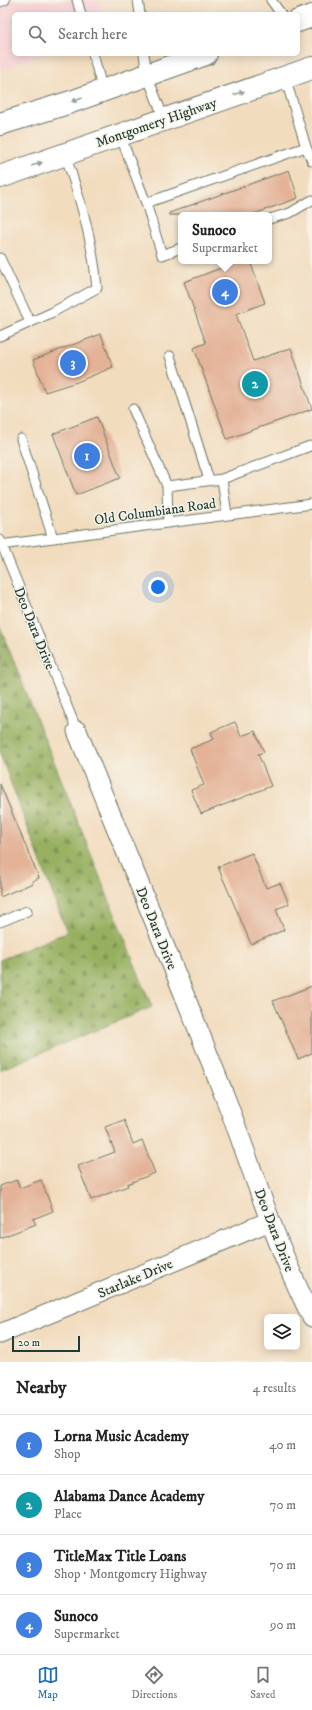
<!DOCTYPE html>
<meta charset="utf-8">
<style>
:root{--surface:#fff;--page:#f2f2f2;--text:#222;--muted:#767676;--line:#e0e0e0;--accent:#1f6fb2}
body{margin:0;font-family:"IM FELL DW Pica",serif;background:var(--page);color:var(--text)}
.controls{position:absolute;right:12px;bottom:12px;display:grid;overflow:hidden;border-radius:6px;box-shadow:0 2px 10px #0003}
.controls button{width:36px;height:36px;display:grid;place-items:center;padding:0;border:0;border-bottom:1px solid var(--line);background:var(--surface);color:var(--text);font:20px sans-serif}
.scale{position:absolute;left:12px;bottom:10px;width:68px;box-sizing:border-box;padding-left:4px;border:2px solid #1f3d34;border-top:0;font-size:11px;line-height:14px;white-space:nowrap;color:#1f3d34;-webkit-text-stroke:3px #f7f3e8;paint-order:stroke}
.you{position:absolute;left:158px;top:587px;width:14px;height:14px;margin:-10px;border:3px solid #fff;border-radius:50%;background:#1a73e8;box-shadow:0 0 0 6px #1a73e833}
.badge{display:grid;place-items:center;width:26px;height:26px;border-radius:50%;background:var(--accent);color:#fff;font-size:13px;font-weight:700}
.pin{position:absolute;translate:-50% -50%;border:2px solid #fff;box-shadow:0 1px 4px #0006}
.popup{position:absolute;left:178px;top:212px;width:94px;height:52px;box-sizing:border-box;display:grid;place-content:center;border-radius:6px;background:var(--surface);filter:drop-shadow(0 1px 3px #0005);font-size:13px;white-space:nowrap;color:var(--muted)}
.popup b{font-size:15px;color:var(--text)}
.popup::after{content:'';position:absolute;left:50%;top:100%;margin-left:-8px;border:8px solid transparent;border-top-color:var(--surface)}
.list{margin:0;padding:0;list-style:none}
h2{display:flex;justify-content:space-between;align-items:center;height:52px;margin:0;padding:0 16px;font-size:17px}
h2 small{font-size:13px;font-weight:400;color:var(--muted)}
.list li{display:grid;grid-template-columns:26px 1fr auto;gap:12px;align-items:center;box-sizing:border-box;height:60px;padding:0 16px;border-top:1px solid var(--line)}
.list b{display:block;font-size:15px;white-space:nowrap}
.list p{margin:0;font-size:13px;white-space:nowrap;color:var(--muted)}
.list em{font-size:13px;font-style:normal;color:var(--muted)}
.icon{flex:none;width:22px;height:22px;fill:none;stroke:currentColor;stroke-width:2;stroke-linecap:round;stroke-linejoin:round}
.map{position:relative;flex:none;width:312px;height:1362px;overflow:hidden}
.search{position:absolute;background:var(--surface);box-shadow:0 2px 10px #0003;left:12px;right:12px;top:12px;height:44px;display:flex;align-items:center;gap:10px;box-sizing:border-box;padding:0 14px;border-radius:6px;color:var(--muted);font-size:15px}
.sheet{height:292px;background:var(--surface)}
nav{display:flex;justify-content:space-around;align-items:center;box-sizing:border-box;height:56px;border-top:1px solid var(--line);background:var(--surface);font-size:11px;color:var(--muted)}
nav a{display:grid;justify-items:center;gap:2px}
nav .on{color:var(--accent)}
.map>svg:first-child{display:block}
</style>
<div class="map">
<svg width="312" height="1362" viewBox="0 0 312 1362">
<defs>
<pattern id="forest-firs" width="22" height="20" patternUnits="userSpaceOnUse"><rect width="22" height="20" fill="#97b061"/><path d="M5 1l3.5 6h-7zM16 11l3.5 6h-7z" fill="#7b9051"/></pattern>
</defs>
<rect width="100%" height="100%" fill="#f7f3e8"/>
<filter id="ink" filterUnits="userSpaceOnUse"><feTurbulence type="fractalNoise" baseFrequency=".025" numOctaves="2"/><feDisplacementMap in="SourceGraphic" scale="8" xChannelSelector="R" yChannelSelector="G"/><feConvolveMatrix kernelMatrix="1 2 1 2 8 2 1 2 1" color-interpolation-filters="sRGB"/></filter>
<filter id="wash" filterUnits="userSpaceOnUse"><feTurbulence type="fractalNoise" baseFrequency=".012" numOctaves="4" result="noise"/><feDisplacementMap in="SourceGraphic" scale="16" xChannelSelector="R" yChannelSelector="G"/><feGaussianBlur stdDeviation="0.9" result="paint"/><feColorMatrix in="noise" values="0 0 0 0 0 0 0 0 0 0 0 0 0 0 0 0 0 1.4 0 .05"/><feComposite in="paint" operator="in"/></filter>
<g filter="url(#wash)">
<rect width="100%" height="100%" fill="#f2dcbe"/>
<!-- built -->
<path fill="#f7cfd3" d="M 0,0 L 99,0 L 103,14 L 14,14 L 14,54 L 46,54 L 0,70 Z"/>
<!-- forest -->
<path fill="url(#forest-firs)" stroke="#5b764a" d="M 0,627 L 152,1007 L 0,1070 L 0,960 L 67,932 L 0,754 Z"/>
<g id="blocks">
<!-- building -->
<path fill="#e4b297" d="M 289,170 L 298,198 L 251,215 L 169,215 L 169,213 Z
M 240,261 L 250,261 L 265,303 L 236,314 L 253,361 L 291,348 L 312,409 L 227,439 L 194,348 L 206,343 L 184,282 Z
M 101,334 L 113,367 L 77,382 L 45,392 L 33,360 Z
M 97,417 L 120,478 L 76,495 L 53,434 Z
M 235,722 L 241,736 L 255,731 L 264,752 L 258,754 L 271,786 L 201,814 L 191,790 L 204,785 L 190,749 L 214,739 L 211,732 Z
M 0,784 L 39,878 L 32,881 L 33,883 L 0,897 Z
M 252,853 L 266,888 L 280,883 L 289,904 L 276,909 L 284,930 L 251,944 L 218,867 Z
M 312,986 L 312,1053 L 298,1059 L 273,1001 Z
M 124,1120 L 133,1144 L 142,1140 L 155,1173 L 127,1184 L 128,1186 L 91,1200 L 78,1166 L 115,1152 L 105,1127 Z
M 17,1180 L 20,1188 L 41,1180 L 53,1211 L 33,1219 L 36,1224 L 0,1238 L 0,1186 Z"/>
</g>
</g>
<g filter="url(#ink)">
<use href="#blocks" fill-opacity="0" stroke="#697564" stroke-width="1"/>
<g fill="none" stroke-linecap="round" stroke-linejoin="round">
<!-- service casing -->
<g stroke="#697564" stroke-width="11">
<path id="service" d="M 77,0 L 81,14
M 138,0 L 140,14
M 271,0 L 281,14
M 0,2 L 5,0
M 93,54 L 103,91
M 144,54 L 147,75 L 164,119
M 120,135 L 146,203 L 306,147 L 285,77
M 306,147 L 312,161
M 146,203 L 162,255 L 181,248
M 269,219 L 290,213 L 312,200
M 0,258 L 30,322
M 0,336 L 53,312 L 97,288 C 93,241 80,198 65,154
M 170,356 L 209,480
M 133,409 L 167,486 L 168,523
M 21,439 L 53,538
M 222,479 L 310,446
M 167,486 L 222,479 L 227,515
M 0,540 L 77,731
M 0,545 L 312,504
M 0,922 L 27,911"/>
</g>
<!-- minor casing -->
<g stroke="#697564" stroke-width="21">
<path id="minor" d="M 77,731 C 127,855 179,979 228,1105 C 255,1176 277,1249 312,1317
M 0,1334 L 270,1221"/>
</g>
<!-- primary casing -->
<g stroke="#697564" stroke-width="24">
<path id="primary" d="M 298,21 L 312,16
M 0,124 L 71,102 L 206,54
M 0,177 L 312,68"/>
</g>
<!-- service -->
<use href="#service" stroke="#fff" stroke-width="9"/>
<!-- minor -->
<use href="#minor" stroke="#fff" stroke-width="19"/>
<!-- primary -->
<use href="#primary" stroke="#fff" stroke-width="22"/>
</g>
<!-- one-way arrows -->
<defs><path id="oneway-solid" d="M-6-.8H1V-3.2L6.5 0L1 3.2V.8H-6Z"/></defs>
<g fill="#8f9e9a">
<use href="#oneway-solid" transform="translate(239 93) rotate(-19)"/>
<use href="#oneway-solid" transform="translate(77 100) rotate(161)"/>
<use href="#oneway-solid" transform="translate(37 164) rotate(-19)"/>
</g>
</g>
<g text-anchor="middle" stroke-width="3" stroke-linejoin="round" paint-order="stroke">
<!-- street labels -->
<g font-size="14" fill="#1f3d34" stroke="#f7f3e8">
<text transform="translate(156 122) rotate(-19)" y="5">Montgomery Highway</text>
<text transform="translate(155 511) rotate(-8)" y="5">Old Columbiana Road</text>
<text transform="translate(35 628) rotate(68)" y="5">Deo Dara Drive</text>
<text transform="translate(157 928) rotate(68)" y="5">Deo Dara Drive</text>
<text transform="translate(275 1230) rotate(69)" y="5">Deo Dara Drive</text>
<text transform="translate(135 1278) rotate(-23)" y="5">Starlake Drive</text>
</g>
</g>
</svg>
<div class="controls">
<button><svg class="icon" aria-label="layers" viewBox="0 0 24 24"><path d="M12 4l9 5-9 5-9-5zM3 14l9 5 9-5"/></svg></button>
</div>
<div class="scale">20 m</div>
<div class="you"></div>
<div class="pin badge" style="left:87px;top:456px;background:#3f7fe0">1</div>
<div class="pin badge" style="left:255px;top:384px;background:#0f9aa8">2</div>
<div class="pin badge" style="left:73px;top:363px;background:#3f7fe0">3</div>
<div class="pin badge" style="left:225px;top:292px;background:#3f7fe0">4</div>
<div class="popup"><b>Sunoco</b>Supermarket</div>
<div class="search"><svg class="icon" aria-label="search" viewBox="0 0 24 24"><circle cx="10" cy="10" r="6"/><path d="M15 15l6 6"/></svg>Search here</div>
</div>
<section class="sheet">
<h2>Nearby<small>4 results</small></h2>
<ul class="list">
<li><span class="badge" style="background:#3f7fe0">1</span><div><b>Lorna Music Academy</b><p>Shop</p></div><em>40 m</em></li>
<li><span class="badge" style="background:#0f9aa8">2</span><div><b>Alabama Dance Academy</b><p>Place</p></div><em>70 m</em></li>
<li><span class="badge" style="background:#3f7fe0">3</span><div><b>TitleMax Title Loans</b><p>Shop · Montgomery Highway</p></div><em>70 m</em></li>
<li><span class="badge" style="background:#3f7fe0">4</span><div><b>Sunoco</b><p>Supermarket</p></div><em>90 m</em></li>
</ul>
</section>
<nav>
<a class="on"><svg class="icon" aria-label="map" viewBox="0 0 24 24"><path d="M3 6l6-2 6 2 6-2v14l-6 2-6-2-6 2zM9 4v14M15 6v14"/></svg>Map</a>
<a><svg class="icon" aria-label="directions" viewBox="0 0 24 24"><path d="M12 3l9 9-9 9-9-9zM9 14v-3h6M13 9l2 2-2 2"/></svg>Directions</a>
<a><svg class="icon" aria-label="saved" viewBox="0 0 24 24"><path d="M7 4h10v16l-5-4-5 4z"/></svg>Saved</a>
</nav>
